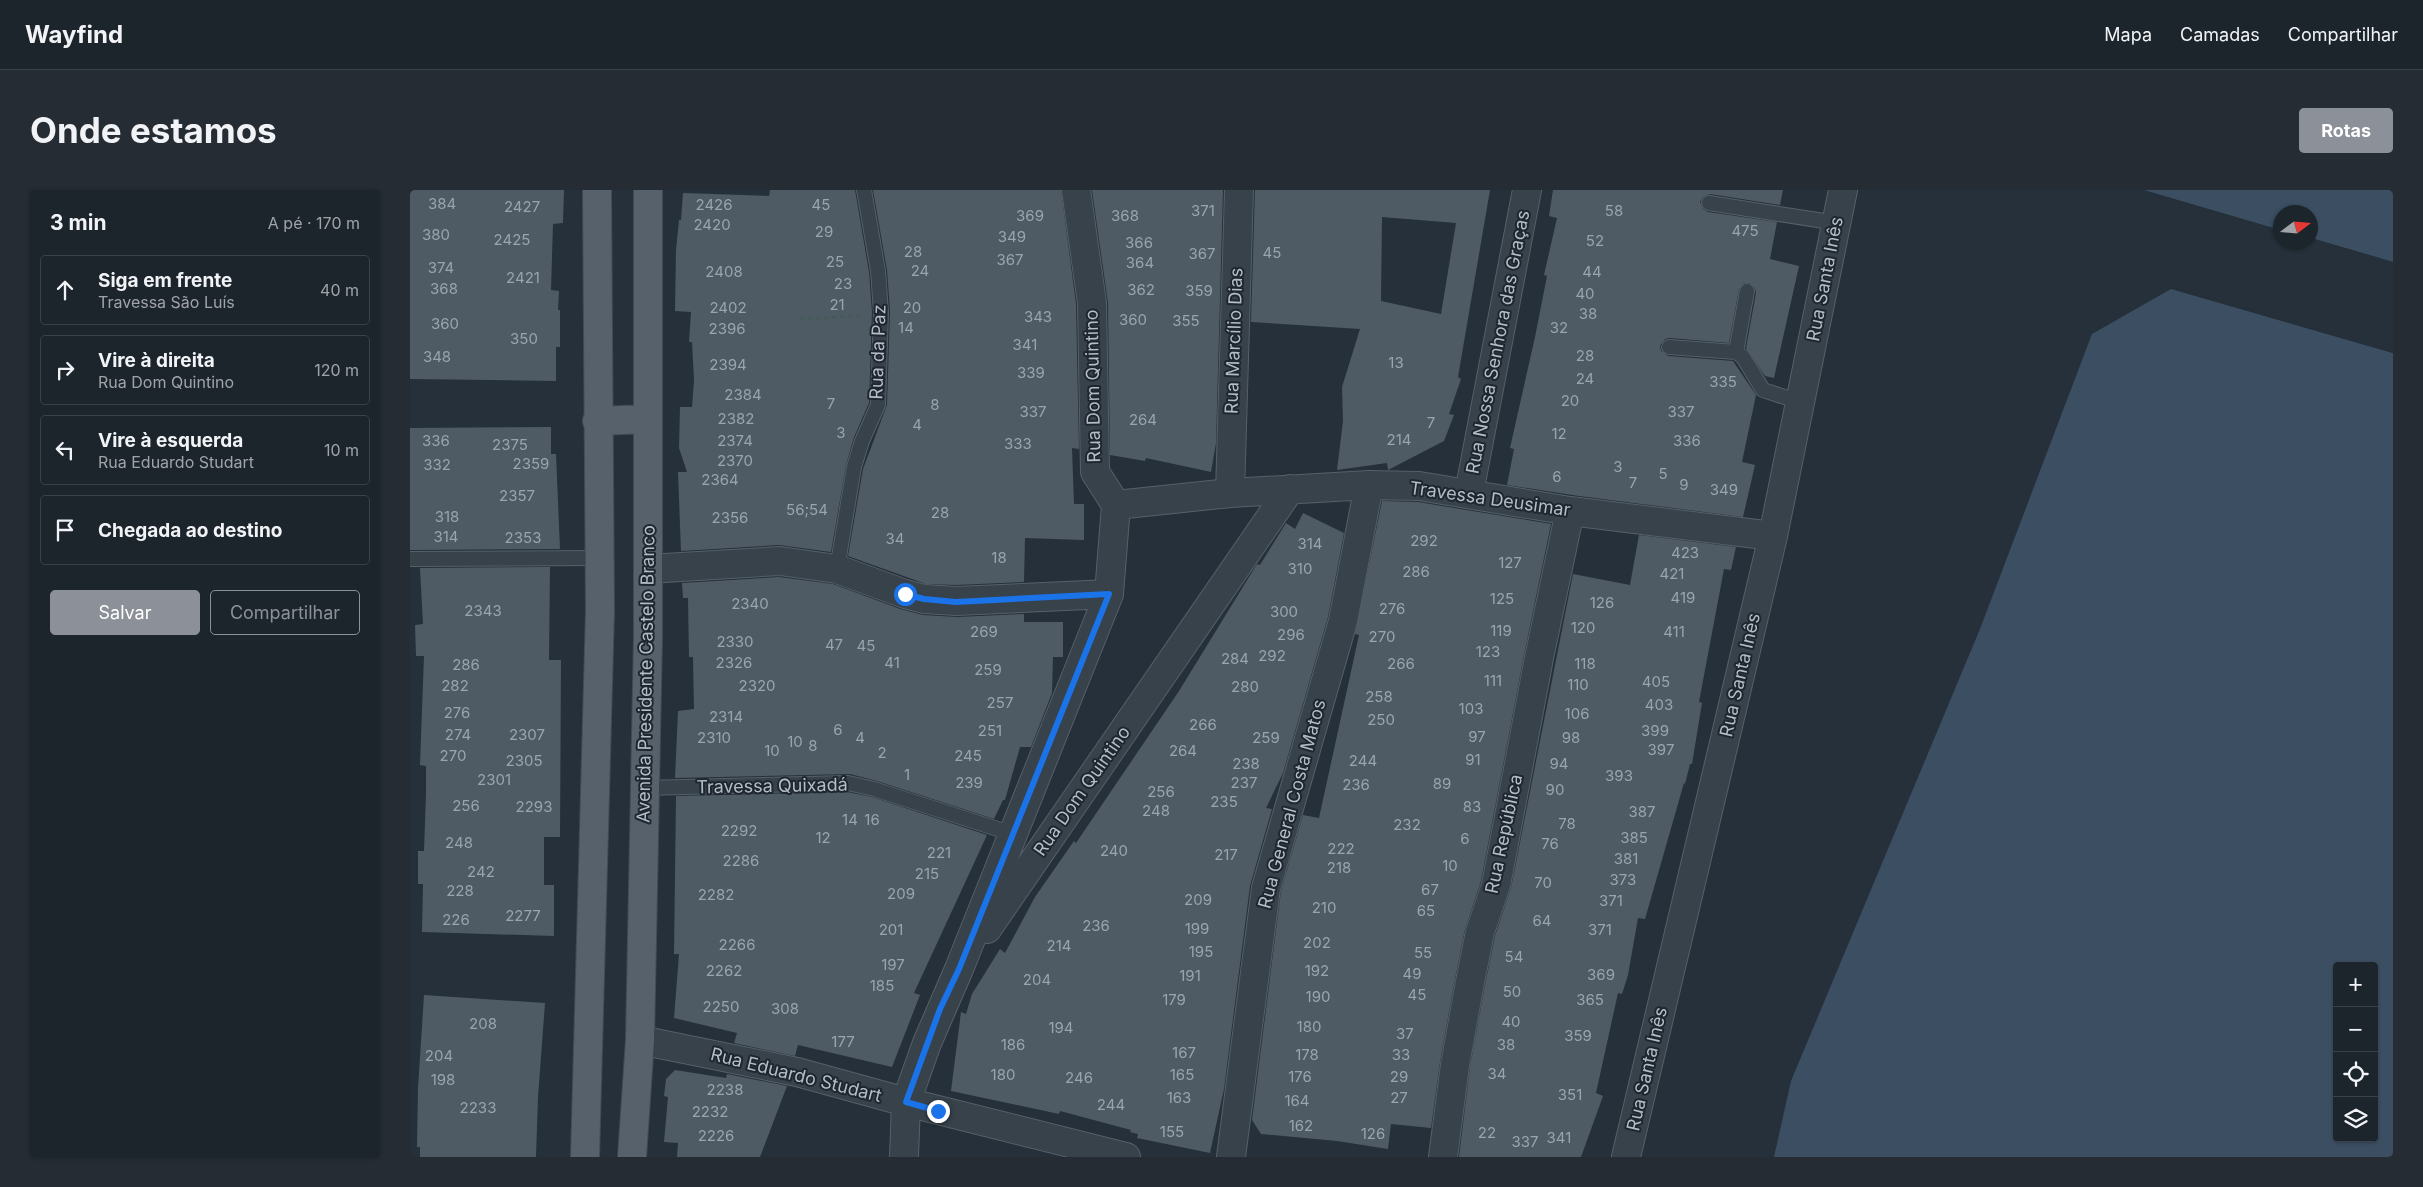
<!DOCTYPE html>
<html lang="pt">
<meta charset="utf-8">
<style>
:root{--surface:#1c242c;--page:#252c34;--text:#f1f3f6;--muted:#a0a4a9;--line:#3a4148;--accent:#8c9099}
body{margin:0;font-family:Inter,sans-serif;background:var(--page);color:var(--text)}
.controls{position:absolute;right:15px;bottom:15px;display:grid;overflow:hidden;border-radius:5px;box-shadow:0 1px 4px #0004}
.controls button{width:45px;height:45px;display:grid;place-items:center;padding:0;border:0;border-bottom:1px solid var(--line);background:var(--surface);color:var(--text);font:25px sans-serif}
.compass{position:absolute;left:1863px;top:15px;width:45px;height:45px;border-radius:50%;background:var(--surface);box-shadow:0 1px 4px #0004;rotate:74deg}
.stop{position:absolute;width:15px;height:15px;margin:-11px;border:4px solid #1a73e8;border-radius:50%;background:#fff}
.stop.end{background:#1a73e8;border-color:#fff;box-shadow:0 1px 5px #0008}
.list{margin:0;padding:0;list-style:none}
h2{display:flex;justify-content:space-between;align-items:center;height:65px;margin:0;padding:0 20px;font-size:21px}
h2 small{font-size:16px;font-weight:400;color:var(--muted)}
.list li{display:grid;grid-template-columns:32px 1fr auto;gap:15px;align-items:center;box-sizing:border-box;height:70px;margin:0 10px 10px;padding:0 10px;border:1px solid var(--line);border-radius:5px}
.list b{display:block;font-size:19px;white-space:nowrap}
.list p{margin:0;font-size:16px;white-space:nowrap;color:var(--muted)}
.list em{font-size:16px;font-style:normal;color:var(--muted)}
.actions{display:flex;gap:10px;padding:15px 20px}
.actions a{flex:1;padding:11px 0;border:1px solid var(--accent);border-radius:5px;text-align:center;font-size:18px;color:var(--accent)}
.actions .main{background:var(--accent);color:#fff}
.icon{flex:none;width:28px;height:28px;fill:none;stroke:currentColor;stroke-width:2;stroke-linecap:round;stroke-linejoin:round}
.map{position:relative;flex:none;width:1983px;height:967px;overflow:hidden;border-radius:5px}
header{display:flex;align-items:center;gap:30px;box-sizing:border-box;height:70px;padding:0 25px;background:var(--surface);border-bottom:1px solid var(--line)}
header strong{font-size:24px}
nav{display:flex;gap:28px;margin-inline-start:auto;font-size:18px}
.intro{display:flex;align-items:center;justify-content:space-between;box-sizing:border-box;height:120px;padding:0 30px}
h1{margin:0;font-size:35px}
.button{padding:12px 22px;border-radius:5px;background:var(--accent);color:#fff;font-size:18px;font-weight:700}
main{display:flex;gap:30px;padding:0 30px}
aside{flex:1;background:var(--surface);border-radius:5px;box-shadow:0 1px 4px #0004}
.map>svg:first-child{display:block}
</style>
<header>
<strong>Wayfind</strong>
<nav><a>Mapa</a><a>Camadas</a><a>Compartilhar</a></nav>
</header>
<div class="intro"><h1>Onde estamos</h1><a class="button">Rotas</a></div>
<main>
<aside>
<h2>3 min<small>A pé · 170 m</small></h2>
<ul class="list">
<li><svg class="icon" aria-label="ahead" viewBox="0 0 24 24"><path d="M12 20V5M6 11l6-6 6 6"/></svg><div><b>Siga em frente</b><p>Travessa São Luís</p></div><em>40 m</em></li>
<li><svg class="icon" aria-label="right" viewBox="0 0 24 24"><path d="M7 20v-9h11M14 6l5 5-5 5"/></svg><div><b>Vire à direita</b><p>Rua Dom Quintino</p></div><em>120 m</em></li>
<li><svg class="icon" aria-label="left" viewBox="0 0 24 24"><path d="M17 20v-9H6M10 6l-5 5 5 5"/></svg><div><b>Vire à esquerda</b><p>Rua Eduardo Studart</p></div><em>10 m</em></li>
<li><svg class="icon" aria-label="arrive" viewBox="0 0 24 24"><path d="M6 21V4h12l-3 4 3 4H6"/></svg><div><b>Chegada ao destino</b></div></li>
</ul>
<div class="actions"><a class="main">Salvar</a><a>Compartilhar</a></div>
</aside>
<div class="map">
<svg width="1983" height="967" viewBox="0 0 1983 967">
<rect width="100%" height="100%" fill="#25303a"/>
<!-- water -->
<path fill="#3c4f62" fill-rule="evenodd" d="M 1734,0 L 1983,0 L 1983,72 L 1901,48 L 1900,22 L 1870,22 L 1870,40 Z
M 1761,99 L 1983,163 L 1983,967 L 1364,967 L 1381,891 L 1570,439 L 1682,144 ZM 1927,776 L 1964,776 L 1964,948 L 1927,948 Z"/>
<!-- pier -->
<path fill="#25303a" d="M 1732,0 L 1870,40 L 1870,42 L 1734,2 Z
M 1901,48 L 1983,72 L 1983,75 L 1900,51 Z
M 1762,97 L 1983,160 L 1983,163 L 1759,98 Z"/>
<!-- building -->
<path fill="#4e5b65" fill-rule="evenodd" d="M 0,0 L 154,0 L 153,33 L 143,34 L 141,100 L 149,101 L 148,120 L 150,120 L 150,157 L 146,157 L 146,191 L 0,189 Z
M 360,0 L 445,0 L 459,82 L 462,122 L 459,213 L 444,247 L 436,275 L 421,362 L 369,355 L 271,361 L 268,282 L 277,282 L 269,258 L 270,217 L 282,217 L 284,190 L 282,152 L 279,152 L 281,122 L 265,121 L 266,60 L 269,30 L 271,30 L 273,3 L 359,6 Z
M 463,0 L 651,0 L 666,114 L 669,259 L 662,258 L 664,314 L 674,314 L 674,350 L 615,348 L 614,392 L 546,395 L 516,394 L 438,366 L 453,279 L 477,215 L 480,121 L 477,80 Z
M 682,0 L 813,0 L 806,253 L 801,282 L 736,268 L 735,271 L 700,265 L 698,113 Z
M 845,0 L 1080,0 L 1048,187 L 1051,189 L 1039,224 L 1044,225 L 1034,251 L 978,280 L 977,273 L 927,280 L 933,231 L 932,197 L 950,139 L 841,132 ZM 972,27 L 1046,33 L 1031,124 L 971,111 Z
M 1143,0 L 1373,0 L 1370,15 L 1300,4 L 1293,7 L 1290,12 L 1293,19 L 1298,22 L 1367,32 L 1360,69 L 1389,76 L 1364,188 L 1355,186 L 1336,158 L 1346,103 L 1345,98 L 1339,93 L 1334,93 L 1329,99 L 1319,153 L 1260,148 L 1255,149 L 1250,156 L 1251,161 L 1258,166 L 1323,171 L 1346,205 L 1332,272 L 1345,275 L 1333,327 L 1169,306 L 1097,295 L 1104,259 L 1100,258 L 1125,147 L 1137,86 L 1134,85 L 1147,28 L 1139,26 Z
M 141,237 L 141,264 L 146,264 L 150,359 L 0,360 L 0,238 Z
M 972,311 L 1008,312 L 1141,334 L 1114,465 L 1071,691 L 1055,739 L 1045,789 L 1030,872 L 1021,938 L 981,934 L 978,959 L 927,951 L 851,944 L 842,930 L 871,701 L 893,625 L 909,628 L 949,445 L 945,444 Z
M 893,323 L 934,343 L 918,427 L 873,583 L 856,618 L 862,619 L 840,696 L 814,899 L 800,963 L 727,948 L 728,944 L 720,942 L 721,940 L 650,921 L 649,924 L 541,901 L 551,822 L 556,824 L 562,804 L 590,759 L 595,763 L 625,707 L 664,651 L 666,653 L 769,501 L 847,374 L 850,375 L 876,333 L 885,339 Z
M 1229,345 L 1326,357 L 1321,380 L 1314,379 L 1289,512 L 1292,513 L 1282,574 L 1280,574 L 1275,594 L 1274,593 L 1235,729 L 1228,728 L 1218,785 L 1212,804 L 1208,803 L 1186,903 L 1193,906 L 1171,967 L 1049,967 L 1060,877 L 1075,795 L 1085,746 L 1101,698 L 1163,384 L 1220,395 Z
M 140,377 L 139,470 L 151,470 L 150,647 L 134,647 L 134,695 L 144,695 L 144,746 L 12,742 L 13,694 L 8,694 L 8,661 L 14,661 L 16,604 L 16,576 L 10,575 L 14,466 L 6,466 L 5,435 L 13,434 L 10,378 Z
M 369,387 L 423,394 L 490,419 L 513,425 L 547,427 L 614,424 L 614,432 L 653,432 L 653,467 L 643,467 L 642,503 L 621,557 L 610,557 L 595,610 L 593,610 L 584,629 L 467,591 L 440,584 L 265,588 L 268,521 L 284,519 L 283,467 L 279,467 L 278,408 L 273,408 L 272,393 Z
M 437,602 L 462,607 L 577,645 L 504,803 L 510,805 L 482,877 L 388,855 L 385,866 L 324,853 L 327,843 L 264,828 L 269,764 L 264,764 L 266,606 Z
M 14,805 L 135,813 L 128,907 L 126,967 L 10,967 L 10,957 L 7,957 L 8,898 Z
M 265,880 L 316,888 L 317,884 L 377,896 L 350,967 L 267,967 L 268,953 L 254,952 L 258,907 L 254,906 L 256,889 Z"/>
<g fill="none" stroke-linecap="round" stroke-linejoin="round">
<!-- service casing -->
<g stroke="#576069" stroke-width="16">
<path id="service" d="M 1299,13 L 1427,33
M 1259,157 L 1326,162 L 1333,167 L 1353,200 L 1390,212
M 1326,162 L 1337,101
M 0,369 L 189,368
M 427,379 L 444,277 L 452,251 L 468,215 L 471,122 L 468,81 L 454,0
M 234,598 L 438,593 L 464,599 L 603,644"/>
</g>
<!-- minor casing -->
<g stroke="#576069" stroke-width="30">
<path id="minor" d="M 820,303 L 829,0
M 1059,303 L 1117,0
M 706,315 L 820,303 L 959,295 L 1009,296 L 1160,321 L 1363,346
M 238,379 L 370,371 L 427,379 L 495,404 L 514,409 L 546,411 L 699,404
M 577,739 L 880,299
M 230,850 L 387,882 L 496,912 L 716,967
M 494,967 L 496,912 L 517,853 L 549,779 L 699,404 L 706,315 L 685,282 L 682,113 L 666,0
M 821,967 L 856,698 L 933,431 L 959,295
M 1033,967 L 1045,875 L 1060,792 L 1070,742 L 1086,695 L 1129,468 L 1160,321
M 1216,967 L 1363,346 L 1433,0"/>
</g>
<!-- primary casing -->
<g stroke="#424b54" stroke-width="30">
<path id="primary" d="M 187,231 L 238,229
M 175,967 L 190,421 L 187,0
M 222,967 L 230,850 L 238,446 L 238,0"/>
</g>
<!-- path -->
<path stroke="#475a5a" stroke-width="3" stroke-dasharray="4 4" stroke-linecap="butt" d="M 390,129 L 449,126"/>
<!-- service -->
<use href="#service" stroke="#38424b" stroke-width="14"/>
<!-- minor -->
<use href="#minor" stroke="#38424b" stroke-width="28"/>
<!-- primary -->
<use href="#primary" stroke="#57616b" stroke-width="28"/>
</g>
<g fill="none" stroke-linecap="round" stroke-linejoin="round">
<!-- route -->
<path stroke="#1a73e8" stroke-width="6" d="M 495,404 L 514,409 L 546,412 L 699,404 L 549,779 L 530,819 L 496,912 L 528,921"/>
</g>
<g text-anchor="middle" stroke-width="4" stroke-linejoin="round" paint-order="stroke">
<!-- number labels -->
<g font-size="15" fill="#9aa4ae">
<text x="32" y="19">384</text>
<text x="304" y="20">2426</text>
<text x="411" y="20">45</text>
<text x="112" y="22">2427</text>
<text x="793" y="26">371</text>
<text x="1204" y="26">58</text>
<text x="620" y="31">369</text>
<text x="715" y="31">368</text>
<text x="302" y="40">2420</text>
<text x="1335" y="46">475</text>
<text x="414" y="47">29</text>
<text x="26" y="50">380</text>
<text x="602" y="52">349</text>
<text x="102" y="55">2425</text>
<text x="1185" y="56">52</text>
<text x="729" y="58">366</text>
<text x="503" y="67">28</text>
<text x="862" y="68">45</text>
<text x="792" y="69">367</text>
<text x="600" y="75">367</text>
<text x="425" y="77">25</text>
<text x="730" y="78">364</text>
<text x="31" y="83">374</text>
<text x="510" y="86">24</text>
<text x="314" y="87">2408</text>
<text x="1182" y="87">44</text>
<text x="113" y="93">2421</text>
<text x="433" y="99">23</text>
<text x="34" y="104">368</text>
<text x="731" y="105">362</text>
<text x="789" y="106">359</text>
<text x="1175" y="109">40</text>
<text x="427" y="120">21</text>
<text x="318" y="123">2402</text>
<text x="502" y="123">20</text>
<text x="1178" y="129">38</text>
<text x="628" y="132">343</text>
<text x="723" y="135">360</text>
<text x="776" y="136">355</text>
<text x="35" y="139">360</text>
<text x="496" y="143">14</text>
<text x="1149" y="143">32</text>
<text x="317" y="144">2396</text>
<text x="114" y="154">350</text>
<text x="615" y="160">341</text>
<text x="1175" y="171">28</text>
<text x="27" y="172">348</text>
<text x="986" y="178">13</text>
<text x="318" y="180">2394</text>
<text x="621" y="188">339</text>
<text x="1175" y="194">24</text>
<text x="1313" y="197">335</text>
<text x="333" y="210">2384</text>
<text x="1160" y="216">20</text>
<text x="421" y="219">7</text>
<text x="525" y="220">8</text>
<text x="623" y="227">337</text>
<text x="1271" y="227">337</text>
<text x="326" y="234">2382</text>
<text x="733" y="235">264</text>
<text x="1021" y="238">7</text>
<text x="507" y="240">4</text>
<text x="431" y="248">3</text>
<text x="1149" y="249">12</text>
<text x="989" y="255">214</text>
<text x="26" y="256">336</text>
<text x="325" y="256">2374</text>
<text x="1277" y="256">336</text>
<text x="608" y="259">333</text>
<text x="100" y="260">2375</text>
<text x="325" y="276">2370</text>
<text x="121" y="279">2359</text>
<text x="27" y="280">332</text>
<text x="1208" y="282">3</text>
<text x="1253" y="289">5</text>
<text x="1147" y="292">6</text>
<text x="310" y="295">2364</text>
<text x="1223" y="298">7</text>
<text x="1274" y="300">9</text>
<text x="1314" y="305">349</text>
<text x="107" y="311">2357</text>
<text x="397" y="325">56;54</text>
<text x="530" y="328">28</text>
<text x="37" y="332">318</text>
<text x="320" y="333">2356</text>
<text x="36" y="352">314</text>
<text x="113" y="353">2353</text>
<text x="485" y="354">34</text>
<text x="1014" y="356">292</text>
<text x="900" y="359">314</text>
<text x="1275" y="368">423</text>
<text x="589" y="373">18</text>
<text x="1100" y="378">127</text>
<text x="890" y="384">310</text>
<text x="1006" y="387">286</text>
<text x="1262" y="389">421</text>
<text x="1273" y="413">419</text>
<text x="1092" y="414">125</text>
<text x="1192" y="418">126</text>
<text x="340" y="419">2340</text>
<text x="982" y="424">276</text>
<text x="73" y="426">2343</text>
<text x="874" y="427">300</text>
<text x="1173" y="443">120</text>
<text x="1091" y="446">119</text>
<text x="574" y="447">269</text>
<text x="1264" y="447">411</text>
<text x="881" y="450">296</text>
<text x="972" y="452">270</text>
<text x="325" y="457">2330</text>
<text x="424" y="460">47</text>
<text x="456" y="461">45</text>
<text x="1078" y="467">123</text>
<text x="862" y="471">292</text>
<text x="825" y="474">284</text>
<text x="324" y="478">2326</text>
<text x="482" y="478">41</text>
<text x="991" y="479">266</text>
<text x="1175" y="479">118</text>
<text x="56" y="480">286</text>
<text x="578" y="485">259</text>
<text x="1083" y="496">111</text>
<text x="1246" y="497">405</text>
<text x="1168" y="500">110</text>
<text x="45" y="501">282</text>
<text x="347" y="501">2320</text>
<text x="835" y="502">280</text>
<text x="969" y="512">258</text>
<text x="590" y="518">257</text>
<text x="1249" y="520">403</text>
<text x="1061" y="524">103</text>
<text x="47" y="528">276</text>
<text x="1167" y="529">106</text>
<text x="316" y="532">2314</text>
<text x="971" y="535">250</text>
<text x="793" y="540">266</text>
<text x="428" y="545">6</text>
<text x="580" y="546">251</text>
<text x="1245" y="546">399</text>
<text x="48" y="550">274</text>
<text x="117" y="550">2307</text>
<text x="1067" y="552">97</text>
<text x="304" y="553">2310</text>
<text x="450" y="553">4</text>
<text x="856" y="553">259</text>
<text x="1161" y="553">98</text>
<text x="385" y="557">10</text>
<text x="403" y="561">8</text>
<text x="1251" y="565">397</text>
<text x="362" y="566">10</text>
<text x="773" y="566">264</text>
<text x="472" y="568">2</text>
<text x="43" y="571">270</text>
<text x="558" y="571">245</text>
<text x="1063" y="575">91</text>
<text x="114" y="576">2305</text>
<text x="953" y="576">244</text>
<text x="836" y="579">238</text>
<text x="1149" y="579">94</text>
<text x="497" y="590">1</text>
<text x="1209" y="591">393</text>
<text x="84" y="595">2301</text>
<text x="559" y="598">239</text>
<text x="834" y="598">237</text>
<text x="1032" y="599">89</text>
<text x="946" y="600">236</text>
<text x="1145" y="605">90</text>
<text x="751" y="607">256</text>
<text x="814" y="617">235</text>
<text x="56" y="621">256</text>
<text x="124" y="622">2293</text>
<text x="1062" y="622">83</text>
<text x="746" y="626">248</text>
<text x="1232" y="627">387</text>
<text x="440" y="635">14</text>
<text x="462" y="635">16</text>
<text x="1157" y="639">78</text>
<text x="997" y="640">232</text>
<text x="329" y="646">2292</text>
<text x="413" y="653">12</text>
<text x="1224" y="653">385</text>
<text x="1055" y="654">6</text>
<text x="49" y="658">248</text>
<text x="1140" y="659">76</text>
<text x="931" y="664">222</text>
<text x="704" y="666">240</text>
<text x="529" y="668">221</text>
<text x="816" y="670">217</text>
<text x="1216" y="674">381</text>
<text x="331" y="676">2286</text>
<text x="1040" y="681">10</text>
<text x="929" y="683">218</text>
<text x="71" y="687">242</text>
<text x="517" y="689">215</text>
<text x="1213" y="695">373</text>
<text x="1133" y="698">70</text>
<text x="1020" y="705">67</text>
<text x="50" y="706">228</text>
<text x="491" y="709">209</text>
<text x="306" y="710">2282</text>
<text x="788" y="715">209</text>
<text x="1201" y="716">371</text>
<text x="914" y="723">210</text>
<text x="1016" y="726">65</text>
<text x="113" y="731">2277</text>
<text x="46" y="735">226</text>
<text x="1132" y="736">64</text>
<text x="686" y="741">236</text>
<text x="787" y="744">199</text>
<text x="481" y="745">201</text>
<text x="1190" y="745">371</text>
<text x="907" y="758">202</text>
<text x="327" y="760">2266</text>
<text x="649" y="761">214</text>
<text x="791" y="767">195</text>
<text x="1013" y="768">55</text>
<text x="1104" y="772">54</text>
<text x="483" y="780">197</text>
<text x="314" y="786">2262</text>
<text x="907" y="786">192</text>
<text x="1002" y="789">49</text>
<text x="1191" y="790">369</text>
<text x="780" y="791">191</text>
<text x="627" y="795">204</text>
<text x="472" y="801">185</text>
<text x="1102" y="807">50</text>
<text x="1007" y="810">45</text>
<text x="908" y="812">190</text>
<text x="764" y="815">179</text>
<text x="1180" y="815">365</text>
<text x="311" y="822">2250</text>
<text x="375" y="824">308</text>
<text x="1101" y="837">40</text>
<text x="73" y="839">208</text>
<text x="899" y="842">180</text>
<text x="651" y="843">194</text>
<text x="995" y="849">37</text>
<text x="1168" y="851">359</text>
<text x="433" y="857">177</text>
<text x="603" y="860">186</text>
<text x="1096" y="860">38</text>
<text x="774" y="868">167</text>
<text x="897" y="870">178</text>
<text x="991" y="870">33</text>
<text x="29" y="871">204</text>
<text x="1087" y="889">34</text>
<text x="593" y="890">180</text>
<text x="772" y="890">165</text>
<text x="890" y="892">176</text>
<text x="989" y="892">29</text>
<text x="669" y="893">246</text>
<text x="33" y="895">198</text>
<text x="315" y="905">2238</text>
<text x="1160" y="910">351</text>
<text x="769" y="913">163</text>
<text x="989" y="913">27</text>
<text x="887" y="916">164</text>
<text x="701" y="920">244</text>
<text x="68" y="923">2233</text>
<text x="300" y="927">2232</text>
<text x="891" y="941">162</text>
<text x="762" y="947">155</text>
<text x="1077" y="948">22</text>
<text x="963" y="949">126</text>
<text x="306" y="951">2226</text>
<text x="1149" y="953">341</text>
<text x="1115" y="957">337</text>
</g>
<!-- street labels -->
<g font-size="18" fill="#b4bdc6" stroke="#1e2730">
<text transform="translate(1415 89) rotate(-79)" y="6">Rua Santa Inês</text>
<text transform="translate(824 151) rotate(-88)" y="6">Rua Marcílio Dias</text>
<text transform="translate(1088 152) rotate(-79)" y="6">Rua Nossa Senhora das Graças</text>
<text transform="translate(468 162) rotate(-88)" y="6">Rua da Paz</text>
<text transform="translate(683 196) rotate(-91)" y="6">Rua Dom Quintino</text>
<text transform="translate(1080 309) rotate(8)" y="6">Travessa Deusimar</text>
<text transform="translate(236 484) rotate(-89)" y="6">Avenida Presidente Castelo Branco</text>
<text transform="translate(1330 485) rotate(-77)" y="6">Rua Santa Inês</text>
<text transform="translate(362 596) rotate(-1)" y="6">Travessa Quixadá</text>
<text transform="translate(672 601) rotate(-55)" y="6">Rua Dom Quintino</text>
<text transform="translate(882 614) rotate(-75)" y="6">Rua General Costa Matos</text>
<text transform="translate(1094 644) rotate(-78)" y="6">Rua República</text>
<text transform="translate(1237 879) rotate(-77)" y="6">Rua Santa Inês</text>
<text transform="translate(386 885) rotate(14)" y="6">Rua Eduardo Studart</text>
</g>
</g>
</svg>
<div class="controls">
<button>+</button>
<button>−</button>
<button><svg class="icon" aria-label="locate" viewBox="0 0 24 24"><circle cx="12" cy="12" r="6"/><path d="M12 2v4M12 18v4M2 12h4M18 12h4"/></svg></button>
<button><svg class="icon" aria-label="layers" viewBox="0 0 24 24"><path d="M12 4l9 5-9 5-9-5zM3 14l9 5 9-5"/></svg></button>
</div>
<svg class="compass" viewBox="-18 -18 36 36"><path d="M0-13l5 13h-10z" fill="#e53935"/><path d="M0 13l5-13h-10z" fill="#a0a4a9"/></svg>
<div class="stop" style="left:495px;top:404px"></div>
<div class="stop end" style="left:528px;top:921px"></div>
</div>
</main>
